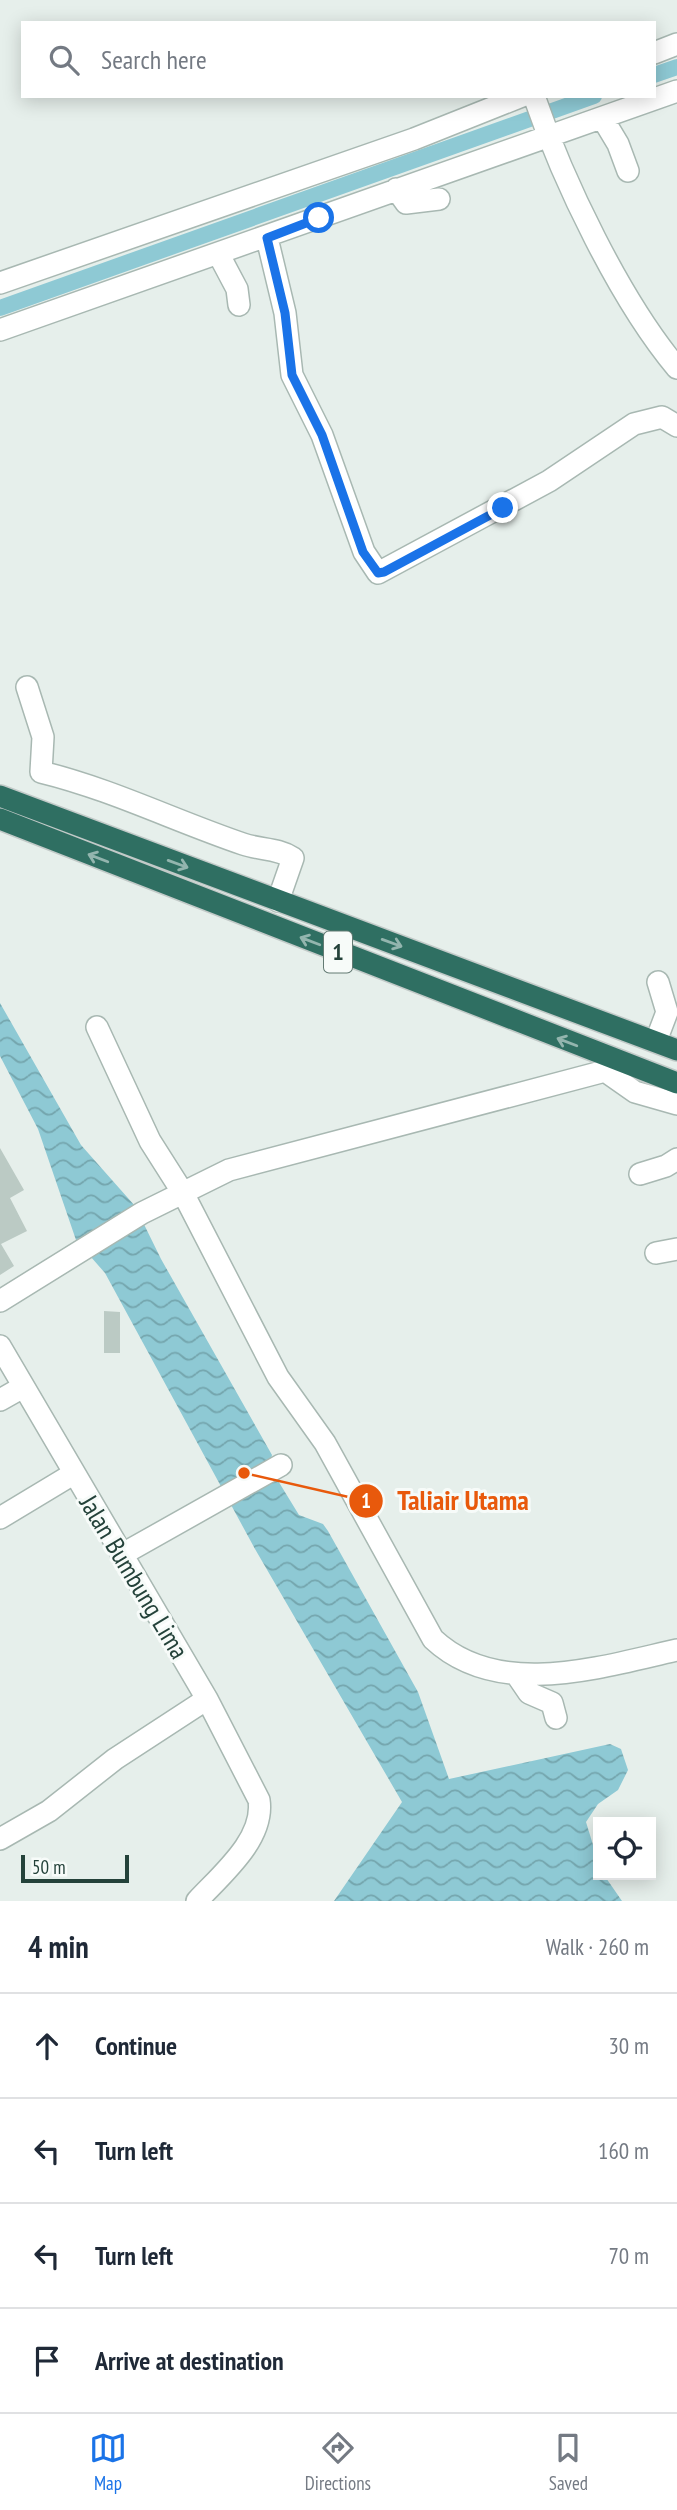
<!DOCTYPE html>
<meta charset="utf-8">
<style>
:root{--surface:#fff;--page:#f2f2f3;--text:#1f2937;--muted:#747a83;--line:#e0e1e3;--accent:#1a73e8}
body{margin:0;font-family:"PT Sans Narrow",sans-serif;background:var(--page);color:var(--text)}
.controls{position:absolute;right:21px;bottom:21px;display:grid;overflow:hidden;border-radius:0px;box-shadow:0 4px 18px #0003}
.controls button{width:63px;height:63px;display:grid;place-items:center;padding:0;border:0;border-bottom:2px solid var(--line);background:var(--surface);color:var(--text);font:35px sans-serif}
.scale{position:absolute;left:21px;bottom:18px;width:108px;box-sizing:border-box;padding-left:7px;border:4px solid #24423a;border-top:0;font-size:19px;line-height:24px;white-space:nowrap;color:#24423a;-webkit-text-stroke:5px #f7fbf9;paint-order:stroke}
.stop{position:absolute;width:21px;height:21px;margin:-16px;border:5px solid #1a73e8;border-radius:50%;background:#fff}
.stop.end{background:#1a73e8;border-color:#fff;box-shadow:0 2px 7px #0008}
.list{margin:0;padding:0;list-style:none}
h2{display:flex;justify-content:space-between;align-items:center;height:91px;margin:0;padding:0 28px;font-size:30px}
h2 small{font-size:23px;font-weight:400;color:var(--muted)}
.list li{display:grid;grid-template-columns:46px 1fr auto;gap:21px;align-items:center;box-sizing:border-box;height:105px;padding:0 28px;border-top:2px solid var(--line)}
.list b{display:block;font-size:26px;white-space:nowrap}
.list em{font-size:23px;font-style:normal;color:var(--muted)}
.icon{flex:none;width:38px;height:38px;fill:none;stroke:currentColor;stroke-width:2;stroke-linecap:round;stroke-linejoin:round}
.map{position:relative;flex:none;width:677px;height:1901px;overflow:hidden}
.search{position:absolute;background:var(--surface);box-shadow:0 4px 18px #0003;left:21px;right:21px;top:21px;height:77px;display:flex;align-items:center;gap:18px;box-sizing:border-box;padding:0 24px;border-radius:0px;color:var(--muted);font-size:26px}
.sheet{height:511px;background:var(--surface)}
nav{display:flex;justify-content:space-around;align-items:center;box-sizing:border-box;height:98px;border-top:2px solid var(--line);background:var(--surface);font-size:19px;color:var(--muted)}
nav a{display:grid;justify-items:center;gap:4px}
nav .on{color:var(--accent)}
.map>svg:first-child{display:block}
</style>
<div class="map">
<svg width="677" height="1901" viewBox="0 0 677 1901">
<defs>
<pattern id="water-waves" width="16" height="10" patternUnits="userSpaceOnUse" patternTransform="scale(1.75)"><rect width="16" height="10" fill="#8ec9d4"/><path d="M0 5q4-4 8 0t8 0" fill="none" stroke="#74a5ad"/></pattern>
</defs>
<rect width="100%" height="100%" fill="#e6efeb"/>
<!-- water -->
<path fill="url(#water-waves)" d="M 0,1003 L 81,1145 L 135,1206 L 161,1259 L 272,1455 L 269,1466 L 299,1515 L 323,1524 L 328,1531 L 418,1692 L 449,1779 L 610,1744 L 621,1749 L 628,1770 L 618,1790 L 598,1804 L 586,1822 L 598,1861 L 598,1875 L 604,1875 L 622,1901 L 334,1901 L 402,1802 L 255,1549 L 105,1273 L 76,1240 L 38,1129 L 0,1056 Z"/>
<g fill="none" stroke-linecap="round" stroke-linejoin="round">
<!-- canal -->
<path stroke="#8ec9d4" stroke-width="16" d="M 654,75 L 677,67
M 0,308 L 594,96"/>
</g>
<!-- building -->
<path fill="#bbcac4" d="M 0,1148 L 24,1190 L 10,1198 L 27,1231 L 1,1244 L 14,1266 L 0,1275 Z
M 104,1311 L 120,1312 L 120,1353 L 104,1353 Z"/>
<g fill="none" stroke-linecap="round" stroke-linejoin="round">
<!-- minor casing -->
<g stroke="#a8b8b2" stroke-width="24">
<path id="minor" d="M 654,53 L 677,44
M 534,96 C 563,181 620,300 677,368
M 603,119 L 618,144 L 628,171
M 396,189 L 406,203 L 439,199
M 267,238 L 285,313 L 292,375 L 322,435 L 364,552 L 378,573 L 549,481 L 634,424 L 662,417 L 677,426
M 219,255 L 237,289 L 239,305
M 0,283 L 414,139 L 522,96
M 0,330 L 677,91
M 27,687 L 43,737 L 41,772 C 111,789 175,821 243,844 C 260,850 278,848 293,858 L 278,901
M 97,1027 L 150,1141 L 183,1193 L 278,1377 L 325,1443 L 433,1639 C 498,1700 601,1667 677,1650
M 656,1041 L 667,1012 L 658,982
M 605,1071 L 635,1092 L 677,1104
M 640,1174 L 666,1166 L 677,1159
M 656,1253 L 677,1249
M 0,1301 L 142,1213 L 229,1170 L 605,1071 L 611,1058
M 0,1346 L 207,1699 L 259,1800 C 265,1839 221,1875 197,1901
M 0,1400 L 23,1387
M 0,1518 L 73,1474
M 121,1555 L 281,1465
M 516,1674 L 529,1693 L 552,1703 L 556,1718
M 0,1839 L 49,1811 L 115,1759 L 207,1699"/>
</g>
<!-- highway casing -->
<g stroke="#c2cac8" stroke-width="24">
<path id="highway" d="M 0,796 L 677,1050
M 0,819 L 677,1083"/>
</g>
<!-- minor -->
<use href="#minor" stroke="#fff" stroke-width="21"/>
<!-- highway -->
<use href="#highway" stroke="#2f6f62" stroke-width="21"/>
</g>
<!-- one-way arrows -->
<defs><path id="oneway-shaft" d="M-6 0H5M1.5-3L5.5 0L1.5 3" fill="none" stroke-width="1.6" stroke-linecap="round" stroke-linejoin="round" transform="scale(1.75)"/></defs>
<g stroke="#93b5ae">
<use href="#oneway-shaft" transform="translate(98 858) rotate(-159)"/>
<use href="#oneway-shaft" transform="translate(178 864) rotate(20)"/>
<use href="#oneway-shaft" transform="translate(310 941) rotate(-159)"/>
<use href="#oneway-shaft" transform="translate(392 943) rotate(20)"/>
<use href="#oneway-shaft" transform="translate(567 1042) rotate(-159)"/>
</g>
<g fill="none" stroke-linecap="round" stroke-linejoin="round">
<!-- route -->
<path stroke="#1a73e8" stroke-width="9" d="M 319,218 L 267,238 L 285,313 L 292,375 L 322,435 L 363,552 L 378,573 L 384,572 L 503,508"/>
</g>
<g text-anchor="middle" stroke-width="6" stroke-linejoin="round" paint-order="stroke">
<!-- shield labels -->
<rect fill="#f7fbf9" stroke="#637a73" stroke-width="2" x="324" y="931.5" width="28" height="41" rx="5"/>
<g font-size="24" font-weight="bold" fill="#24423a">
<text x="338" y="960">1</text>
</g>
<!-- street labels -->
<g font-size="26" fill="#24423a" stroke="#f7fbf9">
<text transform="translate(134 1577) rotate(59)" y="9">Jalan Bumbung Lima</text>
</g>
</g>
<!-- callouts -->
<path fill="none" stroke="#e8590c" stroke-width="2.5" d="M244 1473L366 1501"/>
<g fill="#e8590c" stroke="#f7fbf9" stroke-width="2.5">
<circle cx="244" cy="1473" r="7"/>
<circle cx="366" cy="1501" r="18"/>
</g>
<g font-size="21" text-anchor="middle" font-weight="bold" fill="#fff">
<text x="366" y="1508">1</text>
</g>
<g font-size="28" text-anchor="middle" font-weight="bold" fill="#e8590c" stroke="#f7fbf9" stroke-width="6" stroke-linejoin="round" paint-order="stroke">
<text x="463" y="1510">Taliair Utama</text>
</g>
</svg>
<div class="controls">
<button><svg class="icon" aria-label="locate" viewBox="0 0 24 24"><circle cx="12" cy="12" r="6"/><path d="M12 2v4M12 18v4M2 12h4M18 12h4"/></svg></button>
</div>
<div class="scale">50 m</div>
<div class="stop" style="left:319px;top:218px"></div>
<div class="stop end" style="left:503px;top:508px"></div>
<div class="search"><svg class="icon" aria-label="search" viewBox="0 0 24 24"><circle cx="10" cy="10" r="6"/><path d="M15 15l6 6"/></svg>Search here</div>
</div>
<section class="sheet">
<h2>4 min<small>Walk · 260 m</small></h2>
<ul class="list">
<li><svg class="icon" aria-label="ahead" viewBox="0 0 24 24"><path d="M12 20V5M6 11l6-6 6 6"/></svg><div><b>Continue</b></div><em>30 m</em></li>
<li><svg class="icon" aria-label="left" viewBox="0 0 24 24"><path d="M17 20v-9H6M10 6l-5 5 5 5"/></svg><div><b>Turn left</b></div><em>160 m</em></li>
<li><svg class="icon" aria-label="left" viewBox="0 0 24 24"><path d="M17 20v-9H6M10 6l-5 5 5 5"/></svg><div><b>Turn left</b></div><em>70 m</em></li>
<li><svg class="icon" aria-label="arrive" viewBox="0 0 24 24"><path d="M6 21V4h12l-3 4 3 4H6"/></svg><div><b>Arrive at destination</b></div></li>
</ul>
</section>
<nav>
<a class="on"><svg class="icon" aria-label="map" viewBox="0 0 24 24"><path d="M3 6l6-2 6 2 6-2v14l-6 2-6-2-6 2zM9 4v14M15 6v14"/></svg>Map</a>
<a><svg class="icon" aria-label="directions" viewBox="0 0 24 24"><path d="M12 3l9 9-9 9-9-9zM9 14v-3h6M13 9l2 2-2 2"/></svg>Directions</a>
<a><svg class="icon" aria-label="saved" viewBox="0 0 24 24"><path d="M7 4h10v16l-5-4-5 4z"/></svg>Saved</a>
</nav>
